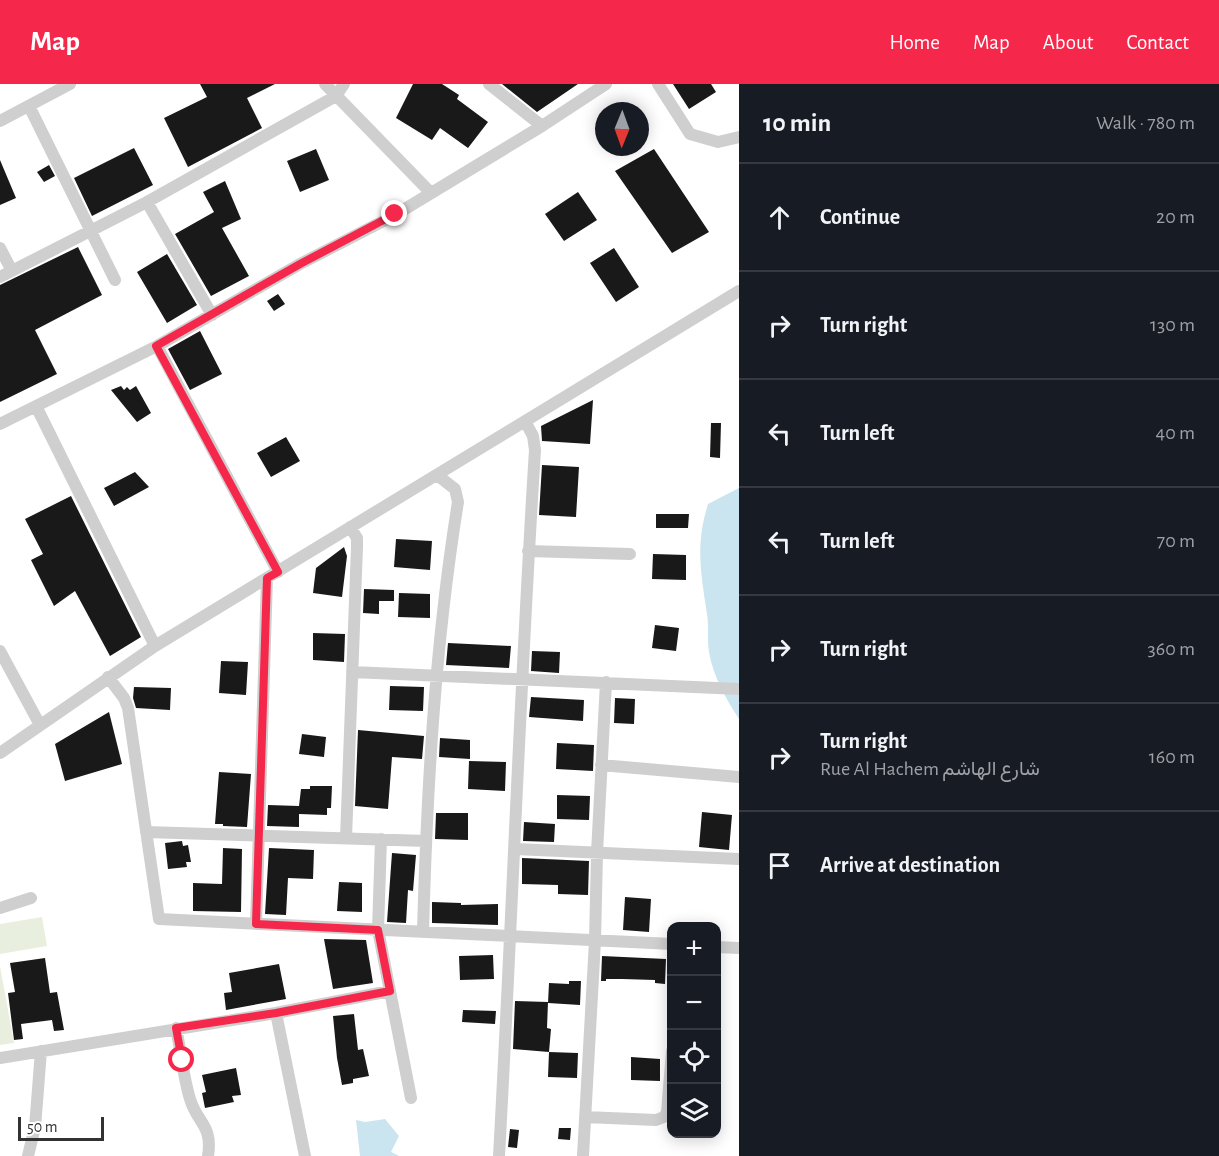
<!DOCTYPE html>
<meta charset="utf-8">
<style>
:root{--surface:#171b24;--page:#242831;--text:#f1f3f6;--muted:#9ea1a6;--line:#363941;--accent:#f5274a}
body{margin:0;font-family:"Alegreya Sans",Vazirmatn,sans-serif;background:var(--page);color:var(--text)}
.controls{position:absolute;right:18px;bottom:18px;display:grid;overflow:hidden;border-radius:12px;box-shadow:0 3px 15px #0003}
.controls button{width:54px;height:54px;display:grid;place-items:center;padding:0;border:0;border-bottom:2px solid var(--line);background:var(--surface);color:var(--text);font:30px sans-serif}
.compass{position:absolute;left:595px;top:18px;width:54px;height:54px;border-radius:50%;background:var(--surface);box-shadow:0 3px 15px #0003;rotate:181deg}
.scale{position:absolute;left:18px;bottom:15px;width:86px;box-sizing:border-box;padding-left:6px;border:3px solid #323232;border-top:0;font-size:16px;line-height:21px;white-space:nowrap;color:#323232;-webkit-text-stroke:4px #fff;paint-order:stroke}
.stop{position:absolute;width:18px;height:18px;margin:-14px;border:4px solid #f5274a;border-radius:50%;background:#fff}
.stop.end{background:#f5274a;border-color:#fff;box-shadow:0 2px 6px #0008}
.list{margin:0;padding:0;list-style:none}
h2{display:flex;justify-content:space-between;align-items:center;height:78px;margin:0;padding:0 24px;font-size:26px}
h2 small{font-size:20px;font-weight:400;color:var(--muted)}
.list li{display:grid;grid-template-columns:39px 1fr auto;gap:18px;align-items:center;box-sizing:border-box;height:108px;padding:0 24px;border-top:2px solid var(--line)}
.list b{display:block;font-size:22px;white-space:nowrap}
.list p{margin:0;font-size:20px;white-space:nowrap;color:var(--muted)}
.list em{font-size:20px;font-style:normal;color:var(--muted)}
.icon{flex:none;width:33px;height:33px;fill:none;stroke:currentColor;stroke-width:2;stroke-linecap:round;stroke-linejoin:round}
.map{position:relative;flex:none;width:739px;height:1072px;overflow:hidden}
header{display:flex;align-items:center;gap:36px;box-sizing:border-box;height:84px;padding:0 30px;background:var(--accent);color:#fff}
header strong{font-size:28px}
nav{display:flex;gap:33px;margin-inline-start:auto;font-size:21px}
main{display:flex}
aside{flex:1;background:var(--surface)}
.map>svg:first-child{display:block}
</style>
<header>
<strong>Map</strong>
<nav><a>Home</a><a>Map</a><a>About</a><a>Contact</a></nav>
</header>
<main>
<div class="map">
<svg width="739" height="1072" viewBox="0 0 739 1072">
<rect width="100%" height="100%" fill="#fff"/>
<!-- green -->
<path fill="#e9efdf" d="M 42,833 L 47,862 L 0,870 L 0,840 Z
M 0,882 L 14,959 L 0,961 Z"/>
<!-- water -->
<path fill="#cae5f0" d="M 739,404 L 739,635 C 726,615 713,592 709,568 C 707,555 709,542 707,530 C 701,489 695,462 708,420 Z
M 385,1035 L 399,1052 L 391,1068 L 399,1072 L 360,1072 L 356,1036 L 365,1038 Z"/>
<!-- building -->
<path fill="#191919" d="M 200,0 L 275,0 L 247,14 L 262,44 L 188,83 L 164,34 L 207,13 Z
M 413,0 L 442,0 L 459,11 L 457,15 L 488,38 L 468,64 L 440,44 L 432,56 L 396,34 Z
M 502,0 L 578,0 L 537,28 Z
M 673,0 L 711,0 L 716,8 L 689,25 Z
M 134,64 L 153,101 L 92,132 L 74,94 Z
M 316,65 L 329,96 L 300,108 L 287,77 Z
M 654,65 L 709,148 L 672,169 L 615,87 Z
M 0,76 L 16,114 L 0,121 Z
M 49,81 L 55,92 L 44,98 L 37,88 Z
M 225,97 L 241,135 L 222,144 L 249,192 L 211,212 L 175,150 L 214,128 L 203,108 Z
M 578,108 L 597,136 L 564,157 L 545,130 Z
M 78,163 L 102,211 L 35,246 L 57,290 L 0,318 L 0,201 Z
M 614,164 L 639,203 L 616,218 L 590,179 Z
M 167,170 L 197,221 L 167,239 L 137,188 Z
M 278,210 L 285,220 L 274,227 L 267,217 Z
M 200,247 L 222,290 L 190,306 L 168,265 Z
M 121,302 L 124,306 L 127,303 L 130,306 L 136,302 L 151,329 L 137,338 L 111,306 Z
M 593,316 L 590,360 L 542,357 L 541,342 Z
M 711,339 L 721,339 L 720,374 L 710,373 Z
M 286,353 L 300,377 L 271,393 L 257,369 Z
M 542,381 L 579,383 L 576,433 L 539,431 Z
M 135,388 L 149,403 L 114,422 L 104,404 Z
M 71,412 L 141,553 L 110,572 L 75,507 L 54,522 L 31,476 L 43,470 L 25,435 Z
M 656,430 L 689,430 L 688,444 L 656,444 Z
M 396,455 L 432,457 L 430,486 L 394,483 Z
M 344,463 L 347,472 L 342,513 L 313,509 L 316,484 Z
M 653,470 L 686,471 L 686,496 L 652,495 Z
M 364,505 L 394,506 L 394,517 L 379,517 L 379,530 L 363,529 Z
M 399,509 L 430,510 L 430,534 L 398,533 Z
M 655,541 L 679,544 L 676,567 L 652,564 Z
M 313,549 L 345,550 L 344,578 L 313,576 Z
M 448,559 L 511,562 L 509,584 L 446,581 Z
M 532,567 L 560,568 L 559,589 L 531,587 Z
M 221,577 L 248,578 L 246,611 L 219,609 Z
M 390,602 L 424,603 L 423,627 L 389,626 Z
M 134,603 L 171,604 L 170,626 L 136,624 L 133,614 Z
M 531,613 L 584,616 L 583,637 L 529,633 Z
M 615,614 L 635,615 L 634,640 L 614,639 Z
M 109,628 L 122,680 L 65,697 L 55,660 Z
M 358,646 L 424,652 L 422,675 L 392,673 L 388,725 L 355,722 Z
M 302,650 L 326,653 L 324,673 L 299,670 Z
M 440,654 L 470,656 L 470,675 L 439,673 Z
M 557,659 L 594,661 L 593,687 L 556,685 Z
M 469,677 L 506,678 L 505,707 L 468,705 Z
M 219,688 L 251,690 L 247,743 L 223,742 L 223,740 L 215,740 Z
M 310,702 L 332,702 L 331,724 L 327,724 L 327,731 L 299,730 L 299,743 L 267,742 L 268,721 L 299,722 L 301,705 L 310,705 Z
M 557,711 L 590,712 L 589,736 L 557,735 Z
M 702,728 L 732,731 L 729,766 L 699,763 Z
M 436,729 L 468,729 L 468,756 L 435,755 Z
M 524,738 L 555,740 L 554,758 L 523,757 Z
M 182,757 L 183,762 L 188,761 L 191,778 L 186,778 L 187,783 L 168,785 L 165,759 Z
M 223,764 L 242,765 L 241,828 L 193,827 L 193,799 L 222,800 Z
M 269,764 L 314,766 L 313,795 L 288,794 L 286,831 L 265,830 Z
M 392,769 L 416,771 L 413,807 L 408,806 L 406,839 L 387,838 Z
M 522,774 L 589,777 L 588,811 L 558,810 L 558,801 L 522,800 Z
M 339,798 L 362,799 L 362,828 L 337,827 Z
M 625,813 L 651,815 L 649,848 L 623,846 Z
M 432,818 L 461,819 L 461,821 L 498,820 L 498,841 L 432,839 Z
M 324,855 L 366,856 L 373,899 L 333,905 Z
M 493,871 L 494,895 L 460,896 L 459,872 Z
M 602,872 L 666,875 L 665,900 L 655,899 L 655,896 L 622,895 L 606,895 L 606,897 L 601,897 Z
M 45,874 L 50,909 L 57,908 L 64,946 L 54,947 L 52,936 L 21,940 L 23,955 L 14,956 L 8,909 L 15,908 L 10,879 Z
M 279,880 L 286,915 L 226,926 L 224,909 L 232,908 L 229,889 Z
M 569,897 L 581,897 L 580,921 L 548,919 L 549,899 L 569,900 Z
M 515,917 L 548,918 L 547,944 L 551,945 L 549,968 L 513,965 Z
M 463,926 L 496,927 L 495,940 L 462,938 Z
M 354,930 L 358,966 L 363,965 L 369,992 L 353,995 L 353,999 L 342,1001 L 337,974 L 333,932 Z
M 549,968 L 578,969 L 577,994 L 548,993 Z
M 631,973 L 660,975 L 660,997 L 631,996 Z
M 236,984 L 241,1011 L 232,1012 L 234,1018 L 205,1024 L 202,1009 L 206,1008 L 202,991 Z
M 559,1044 L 571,1044 L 570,1056 L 558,1055 Z
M 510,1045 L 519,1046 L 517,1064 L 508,1063 Z"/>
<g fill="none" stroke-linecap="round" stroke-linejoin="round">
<!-- minor -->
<path stroke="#cfcfcf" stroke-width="12" d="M 325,0 L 431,109
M 489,0 L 542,42
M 658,0 L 690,50 L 718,58 L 739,53
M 29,22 L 115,196
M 0,37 L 70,0
M 147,118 L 212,231
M 0,164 L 12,187
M 0,193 L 147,118 L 336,12 L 344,0
M 157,262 L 278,488
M 36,322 L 155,562
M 0,340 L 157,262 L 300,180 L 395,131 L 542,42 L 606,0
M 528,467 L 630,470
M 0,567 L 40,641
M 352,588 L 739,605
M 108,593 L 124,614 L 128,624 L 159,835 L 672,860
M 0,669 L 155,562 L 739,207
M 601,681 L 739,693
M 146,748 L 426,757
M 346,754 L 357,463 L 357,454 L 350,443
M 381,755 L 378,846 L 411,1014
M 515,765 L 739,775
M 0,824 L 31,814
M 256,840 L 267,494
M 423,848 C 427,704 435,560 458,418 L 455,405 L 437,391
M 716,863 L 739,864
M 276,929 L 305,1072
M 176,944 C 181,967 183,992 190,1015 C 197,1039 213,1041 208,1072
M 0,974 L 276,929 L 390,907
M 585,1033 L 656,1036 L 664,1033 L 667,1028 L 672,967
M 28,1072 L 35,1043 L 41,967
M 499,1072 C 512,837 520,601 535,366 L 533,352 L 525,337
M 583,1072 L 595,857 L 597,769 L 606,598"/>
</g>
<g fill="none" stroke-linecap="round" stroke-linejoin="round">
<!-- route -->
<path stroke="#f5274a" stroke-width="8" d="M 182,976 L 176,944 L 276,929 L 390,907 L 378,846 L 256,840 L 267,494 L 278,488 L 156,262 L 300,180 L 395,130"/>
</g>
</svg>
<div class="controls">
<button>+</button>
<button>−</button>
<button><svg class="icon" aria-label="locate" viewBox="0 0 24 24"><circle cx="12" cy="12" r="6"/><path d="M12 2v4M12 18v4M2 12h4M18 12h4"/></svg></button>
<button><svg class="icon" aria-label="layers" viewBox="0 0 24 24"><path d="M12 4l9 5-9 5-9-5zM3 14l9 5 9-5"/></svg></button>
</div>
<svg class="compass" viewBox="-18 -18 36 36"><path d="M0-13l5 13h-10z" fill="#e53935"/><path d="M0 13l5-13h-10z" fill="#9ea1a6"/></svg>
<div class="scale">50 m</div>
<div class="stop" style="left:182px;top:976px"></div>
<div class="stop end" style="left:395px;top:130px"></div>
</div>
<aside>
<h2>10 min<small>Walk · 780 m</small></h2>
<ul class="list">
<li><svg class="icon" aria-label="ahead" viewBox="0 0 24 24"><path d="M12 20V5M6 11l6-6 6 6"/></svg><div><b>Continue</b></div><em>20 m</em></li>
<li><svg class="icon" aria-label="right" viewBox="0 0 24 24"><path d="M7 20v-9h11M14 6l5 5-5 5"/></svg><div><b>Turn right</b></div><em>130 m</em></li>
<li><svg class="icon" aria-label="left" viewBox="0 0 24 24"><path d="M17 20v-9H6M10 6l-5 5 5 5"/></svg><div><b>Turn left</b></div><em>40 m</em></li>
<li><svg class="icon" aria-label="left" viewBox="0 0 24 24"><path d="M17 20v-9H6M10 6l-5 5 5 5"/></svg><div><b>Turn left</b></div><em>70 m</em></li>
<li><svg class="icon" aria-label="right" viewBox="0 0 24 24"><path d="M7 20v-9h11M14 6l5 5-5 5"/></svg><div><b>Turn right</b></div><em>360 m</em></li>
<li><svg class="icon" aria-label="right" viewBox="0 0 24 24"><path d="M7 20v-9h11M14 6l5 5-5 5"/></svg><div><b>Turn right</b><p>Rue Al Hachem شارع الهاشم</p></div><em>160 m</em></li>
<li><svg class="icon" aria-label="arrive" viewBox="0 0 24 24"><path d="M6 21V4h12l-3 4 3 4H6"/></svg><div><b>Arrive at destination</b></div></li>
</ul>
</aside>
</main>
